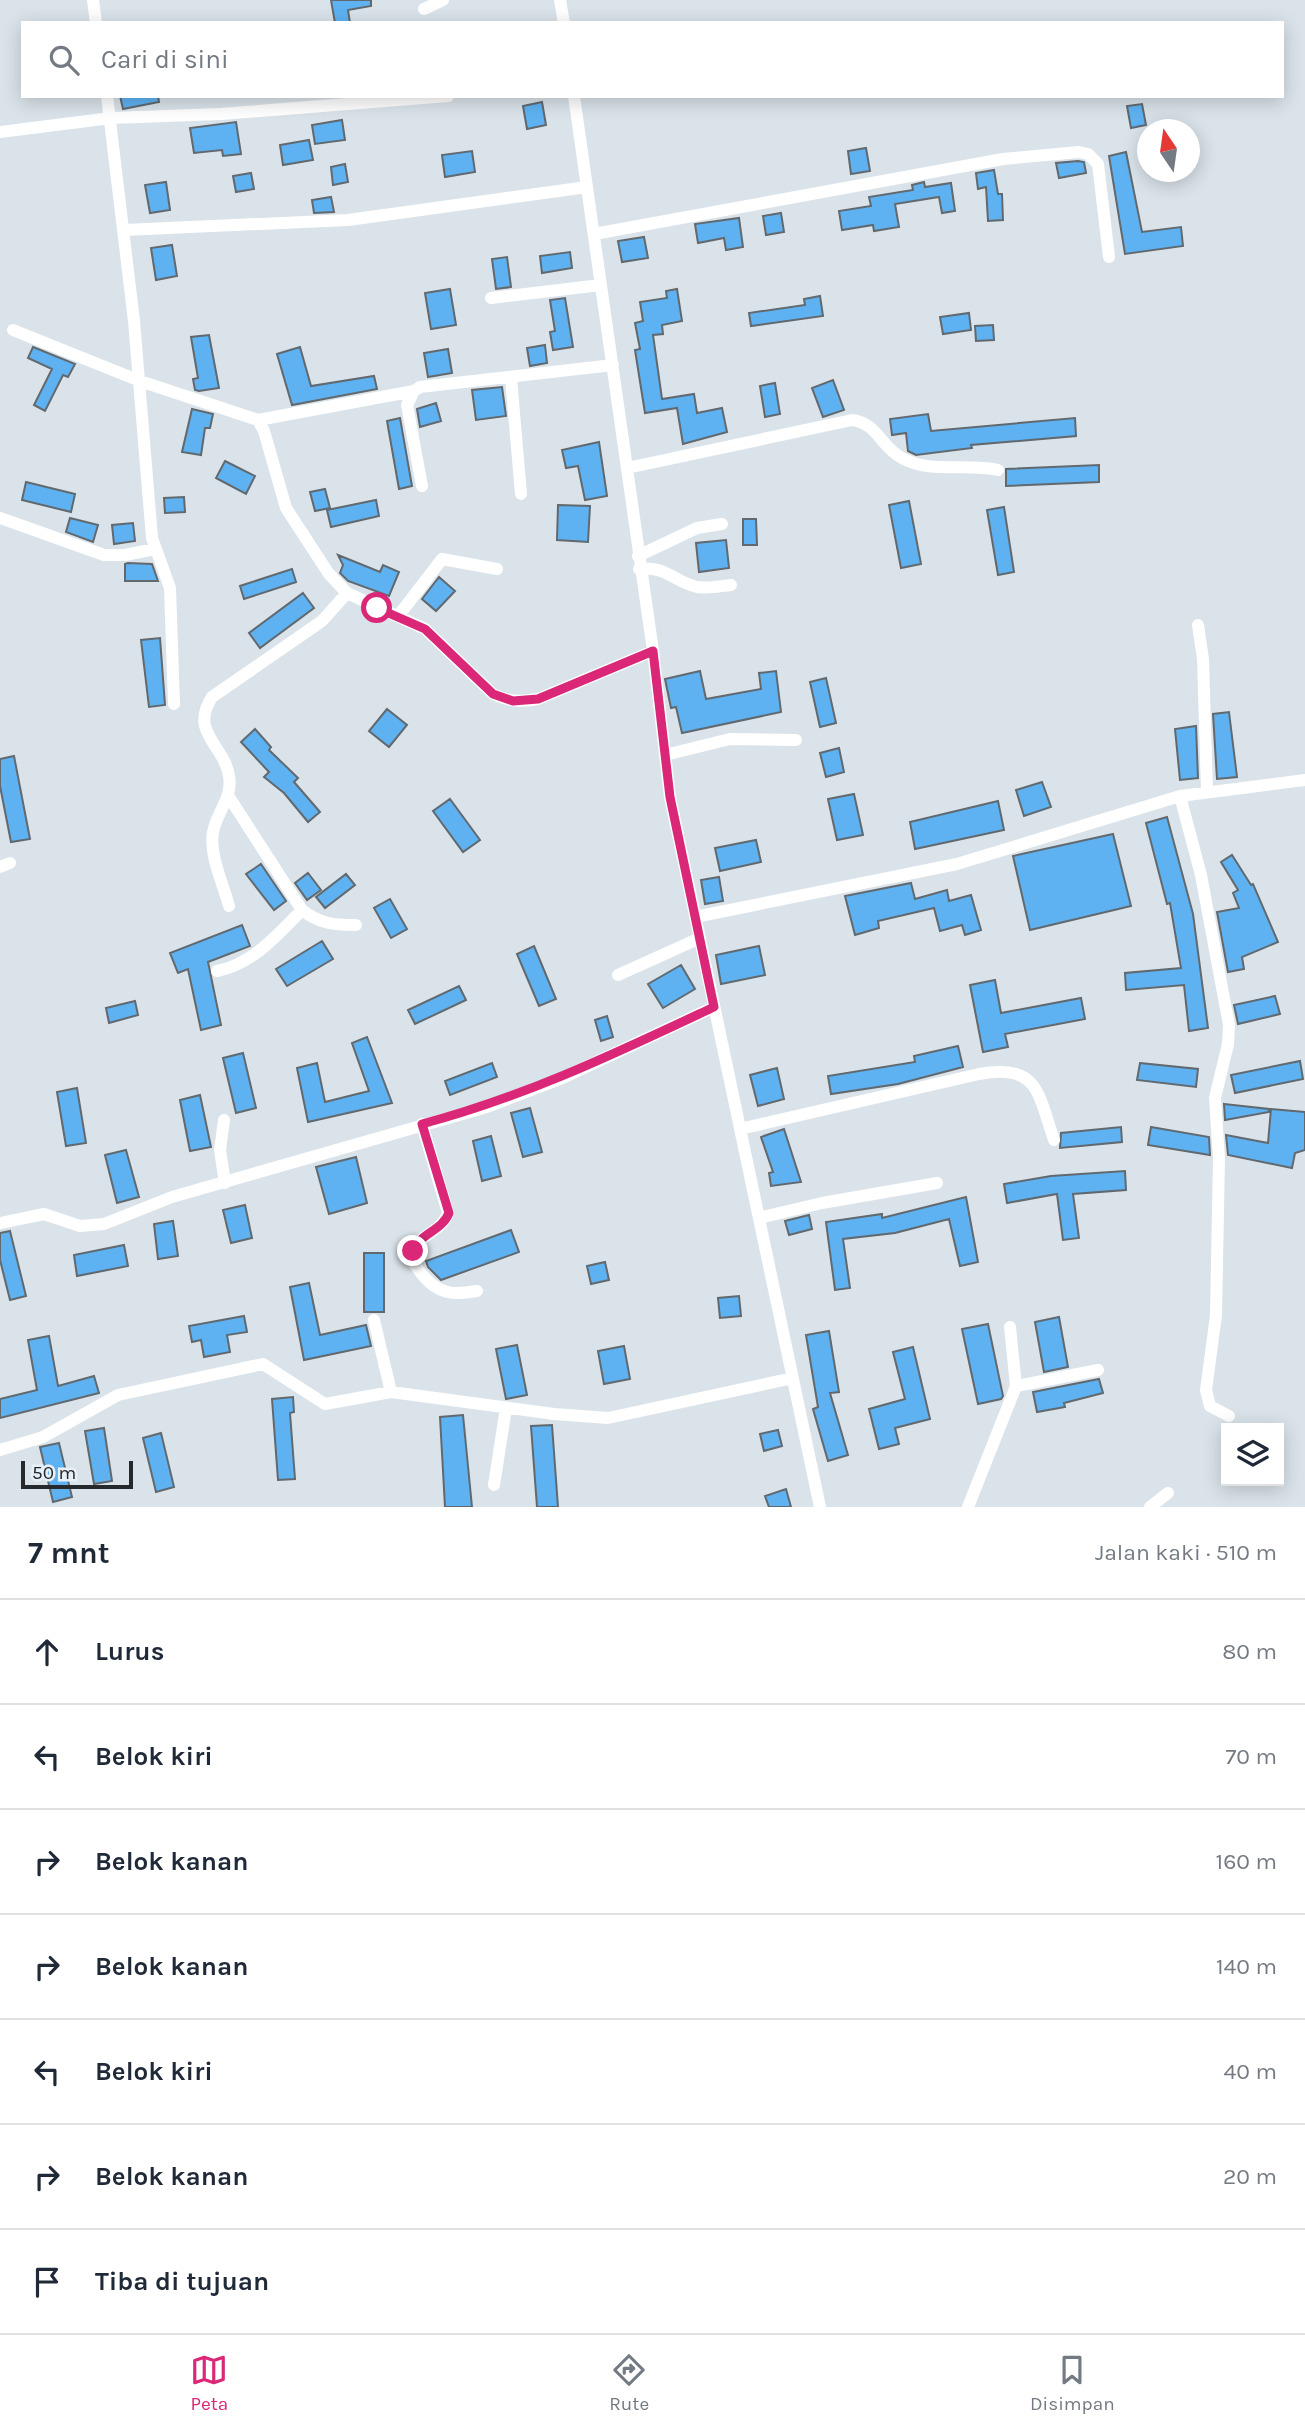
<!DOCTYPE html>
<html lang="id">
<meta charset="utf-8">
<style>
:root{--surface:#fff;--page:#f6f6f7;--text:#1f2937;--muted:#747a83;--line:#e0e1e3;--accent:#db2777}
body{margin:0;font-family:Karla,sans-serif;background:var(--page);color:var(--text)}
.controls{position:absolute;right:21px;bottom:21px;display:grid;overflow:hidden;border-radius:0px;box-shadow:0 4px 18px #0003}
.controls button{width:63px;height:63px;display:grid;place-items:center;padding:0;border:0;border-bottom:2px solid var(--line);background:var(--surface);color:var(--text);font:35px sans-serif}
.compass{position:absolute;left:1137px;top:119px;width:63px;height:63px;border-radius:50%;background:var(--surface);box-shadow:0 4px 18px #0003;rotate:347deg}
.scale{position:absolute;left:21px;bottom:18px;width:112px;box-sizing:border-box;padding-left:7px;border:4px solid #26292c;border-top:0;font-size:19px;line-height:24px;white-space:nowrap;color:#26292c;-webkit-text-stroke:5px #e7f0f7;paint-order:stroke}
.stop{position:absolute;width:21px;height:21px;margin:-16px;border:5px solid #db2777;border-radius:50%;background:#fff}
.stop.end{background:#db2777;border-color:#fff;box-shadow:0 2px 7px #0008}
.list{margin:0;padding:0;list-style:none}
h2{display:flex;justify-content:space-between;align-items:center;height:91px;margin:0;padding:0 28px;font-size:30px}
h2 small{font-size:23px;font-weight:400;color:var(--muted)}
.list li{display:grid;grid-template-columns:46px 1fr auto;gap:21px;align-items:center;box-sizing:border-box;height:105px;padding:0 28px;border-top:2px solid var(--line)}
.list b{display:block;font-size:26px;white-space:nowrap}
.list em{font-size:23px;font-style:normal;color:var(--muted)}
.icon{flex:none;width:38px;height:38px;fill:none;stroke:currentColor;stroke-width:2;stroke-linecap:round;stroke-linejoin:round}
.map{position:relative;flex:none;width:1305px;height:1507px;overflow:hidden}
.search{position:absolute;background:var(--surface);box-shadow:0 4px 18px #0003;left:21px;right:21px;top:21px;height:77px;display:flex;align-items:center;gap:18px;box-sizing:border-box;padding:0 24px;border-radius:0px;color:var(--muted);font-size:26px}
.sheet{height:826px;background:var(--surface)}
nav{display:flex;justify-content:space-around;align-items:center;box-sizing:border-box;height:98px;border-top:2px solid var(--line);background:var(--surface);font-size:19px;color:var(--muted)}
nav a{display:grid;justify-items:center;gap:4px}
nav .on{color:var(--accent)}
.map>svg:first-child{display:block}
</style>
<div class="map">
<svg width="1305" height="1507" viewBox="0 0 1305 1507">
<rect width="100%" height="100%" fill="#dae3ea"/>
<!-- building -->
<path fill="#5eb2f2" stroke="#61696f" stroke-width="2" d="M 331,0 L 371,0 L 371,6 L 348,10 L 350,23 L 335,23 Z
M 120,96 L 158,96 L 159,102 L 123,109 Z
M 542,102 L 546,125 L 527,129 L 523,106 Z
M 1142,104 L 1146,125 L 1131,128 L 1127,106 Z
M 342,120 L 345,140 L 315,144 L 312,125 Z
M 236,122 L 241,154 L 223,156 L 222,150 L 194,153 L 190,128 Z
M 309,140 L 313,160 L 283,165 L 280,145 Z
M 866,148 L 870,171 L 851,174 L 848,151 Z
M 472,151 L 475,172 L 445,177 L 442,155 Z
M 1126,152 L 1142,232 L 1181,227 L 1183,246 L 1125,254 L 1109,156 Z
M 1078,161 L 1084,162 L 1086,173 L 1059,178 L 1056,163 Z
M 345,164 L 348,182 L 333,185 L 331,167 Z
M 994,170 L 998,194 L 1002,194 L 1003,220 L 988,221 L 986,187 L 978,189 L 976,173 Z
M 251,173 L 254,189 L 236,192 L 233,176 Z
M 166,182 L 170,210 L 150,213 L 145,185 Z
M 924,182 L 925,187 L 951,183 L 955,211 L 942,213 L 939,197 L 895,204 L 899,227 L 874,231 L 873,225 L 842,230 L 839,211 L 871,206 L 869,197 L 913,190 L 912,185 Z
M 331,197 L 334,212 L 314,213 L 312,200 Z
M 781,213 L 784,232 L 766,235 L 763,216 Z
M 739,218 L 743,247 L 726,250 L 724,238 L 698,243 L 695,224 Z
M 644,237 L 648,258 L 622,262 L 618,241 Z
M 172,245 L 177,276 L 156,280 L 151,248 Z
M 570,252 L 572,268 L 542,273 L 540,256 Z
M 507,257 L 511,287 L 496,289 L 492,259 Z
M 450,289 L 456,325 L 431,329 L 425,293 Z
M 677,289 L 682,321 L 662,325 L 663,334 L 653,335 L 662,399 L 694,394 L 697,413 L 722,408 L 727,432 L 683,444 L 677,408 L 645,413 L 635,350 L 640,349 L 635,323 L 643,321 L 640,302 L 667,298 L 666,291 Z
M 820,296 L 823,316 L 751,326 L 749,313 L 805,305 L 804,299 Z
M 565,298 L 573,347 L 553,350 L 550,332 L 555,331 L 550,300 Z
M 969,313 L 971,330 L 943,334 L 940,317 Z
M 993,325 L 994,340 L 976,341 L 975,326 Z
M 209,335 L 219,388 L 199,391 L 195,390 L 193,379 L 198,378 L 191,337 Z
M 545,345 L 547,363 L 530,366 L 527,348 Z
M 33,347 L 75,364 L 68,377 L 63,375 L 45,411 L 34,405 L 52,369 L 28,358 Z
M 300,347 L 311,386 L 374,376 L 377,389 L 292,405 L 277,354 Z
M 448,349 L 452,373 L 428,377 L 424,353 Z
M 833,380 L 844,410 L 823,417 L 812,388 Z
M 775,383 L 780,414 L 765,417 L 760,386 Z
M 502,387 L 506,416 L 476,420 L 472,390 Z
M 436,403 L 441,421 L 420,427 L 417,409 Z
M 192,409 L 213,414 L 210,428 L 205,428 L 201,455 L 182,452 Z
M 928,414 L 931,431 L 1075,418 L 1076,436 L 971,445 L 972,448 L 916,455 L 908,451 L 906,433 L 892,435 L 890,419 Z
M 400,418 L 412,486 L 399,489 L 387,421 Z
M 599,442 L 607,496 L 585,500 L 578,466 L 566,468 L 562,450 Z
M 225,461 L 255,476 L 246,494 L 216,478 Z
M 1099,465 L 1099,482 L 1006,486 L 1006,469 Z
M 26,482 L 75,494 L 71,512 L 22,500 Z
M 325,489 L 330,508 L 315,511 L 310,492 Z
M 184,497 L 185,512 L 165,513 L 164,498 Z
M 376,500 L 379,516 L 331,527 L 327,510 Z
M 909,501 L 921,564 L 901,568 L 889,505 Z
M 558,505 L 590,506 L 588,542 L 557,540 Z
M 1004,507 L 1014,572 L 998,575 L 987,510 Z
M 70,518 L 98,525 L 93,542 L 66,532 Z
M 743,519 L 756,519 L 757,545 L 743,545 Z
M 133,523 L 135,541 L 114,544 L 112,525 Z
M 726,540 L 729,568 L 699,572 L 696,543 Z
M 338,555 L 380,572 L 383,565 L 399,572 L 389,596 L 348,581 L 340,573 L 343,565 Z
M 128,563 L 152,564 L 158,581 L 125,581 L 125,564 Z
M 292,569 L 296,582 L 244,599 L 240,586 Z
M 439,577 L 455,591 L 436,611 L 422,599 Z
M 303,593 L 314,608 L 260,648 L 249,633 Z
M 160,638 L 165,705 L 149,707 L 141,640 Z
M 700,671 L 706,699 L 761,689 L 759,673 L 776,671 L 781,712 L 682,733 L 676,707 L 671,708 L 665,679 Z
M 826,678 L 836,723 L 820,727 L 810,682 Z
M 387,709 L 407,725 L 389,747 L 369,731 Z
M 1229,712 L 1237,777 L 1217,779 L 1213,714 Z
M 1196,726 L 1198,778 L 1180,780 L 1175,729 Z
M 255,729 L 271,747 L 269,750 L 298,778 L 294,782 L 320,812 L 308,822 L 284,793 L 264,777 L 269,772 L 241,742 Z
M 839,748 L 844,772 L 826,777 L 820,753 Z
M 14,756 L 30,839 L 11,842 L 0,786 L 0,759 Z
M 1042,782 L 1051,807 L 1024,816 L 1016,790 Z
M 854,794 L 863,835 L 837,840 L 828,799 Z
M 450,799 L 480,840 L 463,852 L 433,811 Z
M 998,801 L 1004,830 L 915,849 L 910,822 Z
M 1167,817 L 1193,914 L 1208,1028 L 1189,1031 L 1184,985 L 1126,990 L 1125,973 L 1181,968 L 1170,903 L 1167,904 L 1146,823 Z
M 1113,834 L 1131,906 L 1030,930 L 1013,856 Z
M 756,840 L 761,862 L 720,871 L 715,848 Z
M 1232,855 L 1251,885 L 1253,884 L 1278,942 L 1242,957 L 1244,969 L 1228,972 L 1217,912 L 1239,908 L 1233,893 L 1238,890 L 1221,862 Z
M 261,864 L 286,901 L 274,910 L 246,874 Z
M 308,873 L 321,890 L 307,900 L 295,883 Z
M 346,874 L 355,885 L 325,908 L 316,897 Z
M 719,877 L 723,901 L 705,904 L 701,880 Z
M 911,883 L 915,899 L 947,890 L 949,901 L 971,895 L 981,930 L 965,935 L 962,925 L 940,931 L 934,908 L 878,921 L 879,928 L 855,935 L 845,896 Z
M 390,899 L 407,929 L 391,938 L 374,908 Z
M 242,925 L 250,946 L 208,962 L 221,1025 L 201,1030 L 188,969 L 178,973 L 170,953 Z
M 322,941 L 333,959 L 287,986 L 276,969 Z
M 534,946 L 556,999 L 539,1006 L 517,954 Z
M 759,946 L 765,975 L 721,984 L 716,955 Z
M 681,965 L 695,989 L 663,1008 L 648,984 Z
M 995,980 L 1001,1013 L 1081,998 L 1085,1019 L 1005,1034 L 1008,1047 L 983,1052 L 970,985 Z
M 459,986 L 466,1000 L 415,1024 L 408,1010 Z
M 1275,996 L 1280,1014 L 1238,1024 L 1234,1005 Z
M 135,1001 L 138,1015 L 109,1023 L 106,1008 Z
M 607,1016 L 613,1037 L 601,1041 L 595,1020 Z
M 367,1037 L 392,1103 L 308,1122 L 297,1068 L 317,1063 L 325,1102 L 369,1091 L 352,1043 Z
M 958,1046 L 963,1067 L 898,1084 L 831,1094 L 828,1076 L 915,1062 L 914,1056 Z
M 243,1053 L 256,1108 L 236,1113 L 223,1058 Z
M 1300,1061 L 1303,1079 L 1235,1093 L 1231,1075 Z
M 492,1063 L 497,1077 L 450,1095 L 445,1081 Z
M 1140,1063 L 1198,1069 L 1196,1087 L 1137,1080 Z
M 777,1068 L 784,1099 L 758,1106 L 750,1075 Z
M 77,1088 L 86,1143 L 66,1146 L 57,1092 Z
M 200,1095 L 211,1147 L 190,1151 L 180,1100 Z
M 1224,1104 L 1269,1109 L 1269,1112 L 1225,1120 Z
M 530,1108 L 542,1152 L 523,1157 L 511,1113 Z
M 1271,1109 L 1305,1112 L 1305,1150 L 1295,1153 L 1292,1168 L 1228,1155 L 1226,1135 L 1268,1143 Z
M 1121,1127 L 1122,1142 L 1060,1148 L 1061,1133 Z
M 1151,1127 L 1209,1137 L 1210,1155 L 1148,1145 Z
M 784,1129 L 801,1182 L 771,1186 L 769,1173 L 773,1172 L 761,1137 Z
M 491,1136 L 501,1176 L 482,1181 L 473,1141 Z
M 126,1150 L 139,1197 L 117,1203 L 105,1155 Z
M 356,1157 L 367,1203 L 329,1214 L 316,1167 Z
M 1125,1171 L 1126,1190 L 1073,1194 L 1079,1238 L 1063,1240 L 1057,1194 L 1007,1203 L 1004,1184 L 1051,1176 Z
M 966,1197 L 978,1262 L 960,1266 L 949,1219 L 895,1233 L 843,1239 L 850,1288 L 835,1290 L 826,1222 L 882,1214 L 882,1218 Z
M 245,1205 L 252,1238 L 231,1243 L 223,1210 Z
M 809,1215 L 812,1229 L 789,1235 L 785,1221 Z
M 173,1221 L 178,1256 L 158,1259 L 154,1224 Z
M 511,1230 L 519,1252 L 441,1280 L 428,1267 L 426,1261 Z
M 10,1231 L 26,1296 L 10,1300 L 0,1260 L 0,1233 Z
M 124,1245 L 128,1266 L 77,1276 L 74,1255 Z
M 364,1253 L 384,1253 L 384,1312 L 364,1312 Z
M 605,1262 L 609,1280 L 591,1284 L 587,1266 Z
M 309,1283 L 320,1335 L 366,1325 L 371,1346 L 304,1360 L 290,1287 Z
M 739,1296 L 741,1316 L 720,1318 L 718,1298 Z
M 244,1316 L 247,1332 L 227,1335 L 230,1352 L 204,1357 L 201,1340 L 192,1342 L 189,1326 Z
M 1059,1317 L 1068,1367 L 1044,1372 L 1035,1322 Z
M 988,1324 L 1003,1396 L 1001,1399 L 978,1404 L 962,1329 Z
M 829,1331 L 839,1392 L 830,1393 L 848,1455 L 828,1461 L 813,1409 L 818,1407 L 806,1335 Z
M 49,1336 L 58,1386 L 94,1376 L 99,1393 L 0,1418 L 0,1399 L 37,1390 L 28,1340 Z
M 517,1345 L 527,1395 L 506,1399 L 496,1349 Z
M 624,1346 L 630,1379 L 604,1384 L 598,1351 Z
M 913,1347 L 930,1419 L 895,1428 L 899,1444 L 879,1449 L 869,1409 L 905,1399 L 893,1352 Z
M 1099,1379 L 1103,1393 L 1064,1403 L 1065,1407 L 1037,1412 L 1033,1392 Z
M 293,1397 L 294,1412 L 290,1413 L 295,1479 L 278,1480 L 272,1399 Z
M 463,1415 L 472,1507 L 445,1507 L 440,1417 Z
M 552,1425 L 558,1507 L 537,1507 L 531,1426 Z
M 104,1428 L 112,1481 L 94,1484 L 85,1431 Z
M 778,1430 L 782,1446 L 764,1451 L 760,1434 Z
M 161,1433 L 174,1487 L 156,1492 L 143,1438 Z
M 59,1443 L 72,1497 L 53,1502 L 40,1447 Z
M 786,1489 L 791,1507 L 769,1507 L 765,1496 Z"/>
<g fill="none" stroke-linecap="round" stroke-linejoin="round">
<!-- street -->
<path stroke="#fff" stroke-width="12" d="M 93,0 L 96,23
M 560,0 L 564,23
M 424,9 L 443,0
M 107,96 L 134,321 L 152,538 L 170,588 L 174,704
M 574,96 L 653,651 L 670,797 L 820,1507
M 0,132 L 111,118 L 221,114 L 448,96
M 124,230 L 348,220 L 587,187
M 594,234 L 1003,159 L 1079,152 L 1088,154 L 1098,164 L 1109,257
M 491,298 L 601,285
M 13,330 L 140,381 L 258,420 L 264,431 L 286,508 L 329,574 L 347,593 L 425,629 L 493,694 C 509,702 521,702 538,699 L 653,651
M 511,378 L 521,494
M 258,420 L 414,391
M 627,468 L 852,420 C 877,423 881,447 902,458 C 930,474 967,463 998,470
M 422,486 L 407,405 L 414,391 L 420,387 L 613,365
M 0,518 L 104,555 L 125,555 L 155,549
M 638,556 L 697,528 L 722,524
M 639,569 C 664,565 675,582 697,587 C 708,589 720,586 731,585
M 399,615 L 442,559 L 497,569
M 1198,625 L 1203,659 L 1207,791
M 665,755 L 730,739 L 796,740
M 1180,796 L 1201,875 L 1229,1025 L 1228,1044 L 1215,1098 L 1219,1158 L 1216,1315 L 1206,1390 L 1210,1406 L 1229,1416
M 0,867 L 10,863
M 229,906 C 223,883 209,855 213,832 C 217,811 233,798 229,776 C 224,744 189,733 212,697 L 322,621 L 347,593
M 302,910 C 320,924 334,925 356,925
M 695,917 L 957,864 L 1180,796 L 1305,780
M 217,971 C 253,964 277,935 302,910 L 229,797
M 618,975 L 700,938
M 224,1120 L 220,1150 L 225,1183
M 422,1124 L 448,1213 C 439,1241 387,1238 427,1280 C 443,1296 457,1294 477,1291
M 740,1129 L 979,1074 C 1038,1063 1038,1093 1054,1140
M 759,1218 L 822,1203 L 937,1183
M 0,1223 L 44,1214 L 80,1226 L 104,1224 L 172,1197 L 487,1107 L 560,1079 L 714,1007
M 374,1320 L 391,1392
M 1016,1386 L 1098,1370
M 0,1450 L 43,1437 L 118,1395 L 263,1364 L 325,1404 L 391,1392 L 554,1414 L 608,1418 L 793,1378
M 494,1485 L 506,1408
M 968,1507 L 1016,1386 L 1010,1327
M 1150,1507 L 1168,1493"/>
</g>
<g fill="none" stroke-linecap="round" stroke-linejoin="round">
<!-- route -->
<path stroke="#db2777" stroke-width="9" d="M 377,608 L 425,629 L 493,694 L 513,701 L 538,699 L 653,651 L 670,797 L 714,1007 C 616,1053 527,1096 422,1124 L 449,1213 C 442,1231 420,1233 413,1251"/>
</g>
</svg>
<div class="controls">
<button><svg class="icon" aria-label="layers" viewBox="0 0 24 24"><path d="M12 4l9 5-9 5-9-5zM3 14l9 5 9-5"/></svg></button>
</div>
<svg class="compass" viewBox="-18 -18 36 36"><path d="M0-13l5 13h-10z" fill="#e53935"/><path d="M0 13l5-13h-10z" fill="#747a83"/></svg>
<div class="scale">50 m</div>
<div class="stop" style="left:377px;top:608px"></div>
<div class="stop end" style="left:413px;top:1251px"></div>
<div class="search"><svg class="icon" aria-label="search" viewBox="0 0 24 24"><circle cx="10" cy="10" r="6"/><path d="M15 15l6 6"/></svg>Cari di sini</div>
</div>
<section class="sheet">
<h2>7 mnt<small>Jalan kaki · 510 m</small></h2>
<ul class="list">
<li><svg class="icon" aria-label="ahead" viewBox="0 0 24 24"><path d="M12 20V5M6 11l6-6 6 6"/></svg><div><b>Lurus</b></div><em>80 m</em></li>
<li><svg class="icon" aria-label="left" viewBox="0 0 24 24"><path d="M17 20v-9H6M10 6l-5 5 5 5"/></svg><div><b>Belok kiri</b></div><em>70 m</em></li>
<li><svg class="icon" aria-label="right" viewBox="0 0 24 24"><path d="M7 20v-9h11M14 6l5 5-5 5"/></svg><div><b>Belok kanan</b></div><em>160 m</em></li>
<li><svg class="icon" aria-label="right" viewBox="0 0 24 24"><path d="M7 20v-9h11M14 6l5 5-5 5"/></svg><div><b>Belok kanan</b></div><em>140 m</em></li>
<li><svg class="icon" aria-label="left" viewBox="0 0 24 24"><path d="M17 20v-9H6M10 6l-5 5 5 5"/></svg><div><b>Belok kiri</b></div><em>40 m</em></li>
<li><svg class="icon" aria-label="right" viewBox="0 0 24 24"><path d="M7 20v-9h11M14 6l5 5-5 5"/></svg><div><b>Belok kanan</b></div><em>20 m</em></li>
<li><svg class="icon" aria-label="arrive" viewBox="0 0 24 24"><path d="M6 21V4h12l-3 4 3 4H6"/></svg><div><b>Tiba di tujuan</b></div></li>
</ul>
</section>
<nav>
<a class="on"><svg class="icon" aria-label="map" viewBox="0 0 24 24"><path d="M3 6l6-2 6 2 6-2v14l-6 2-6-2-6 2zM9 4v14M15 6v14"/></svg>Peta</a>
<a><svg class="icon" aria-label="directions" viewBox="0 0 24 24"><path d="M12 3l9 9-9 9-9-9zM9 14v-3h6M13 9l2 2-2 2"/></svg>Rute</a>
<a><svg class="icon" aria-label="saved" viewBox="0 0 24 24"><path d="M7 4h10v16l-5-4-5 4z"/></svg>Disimpan</a>
</nav>
